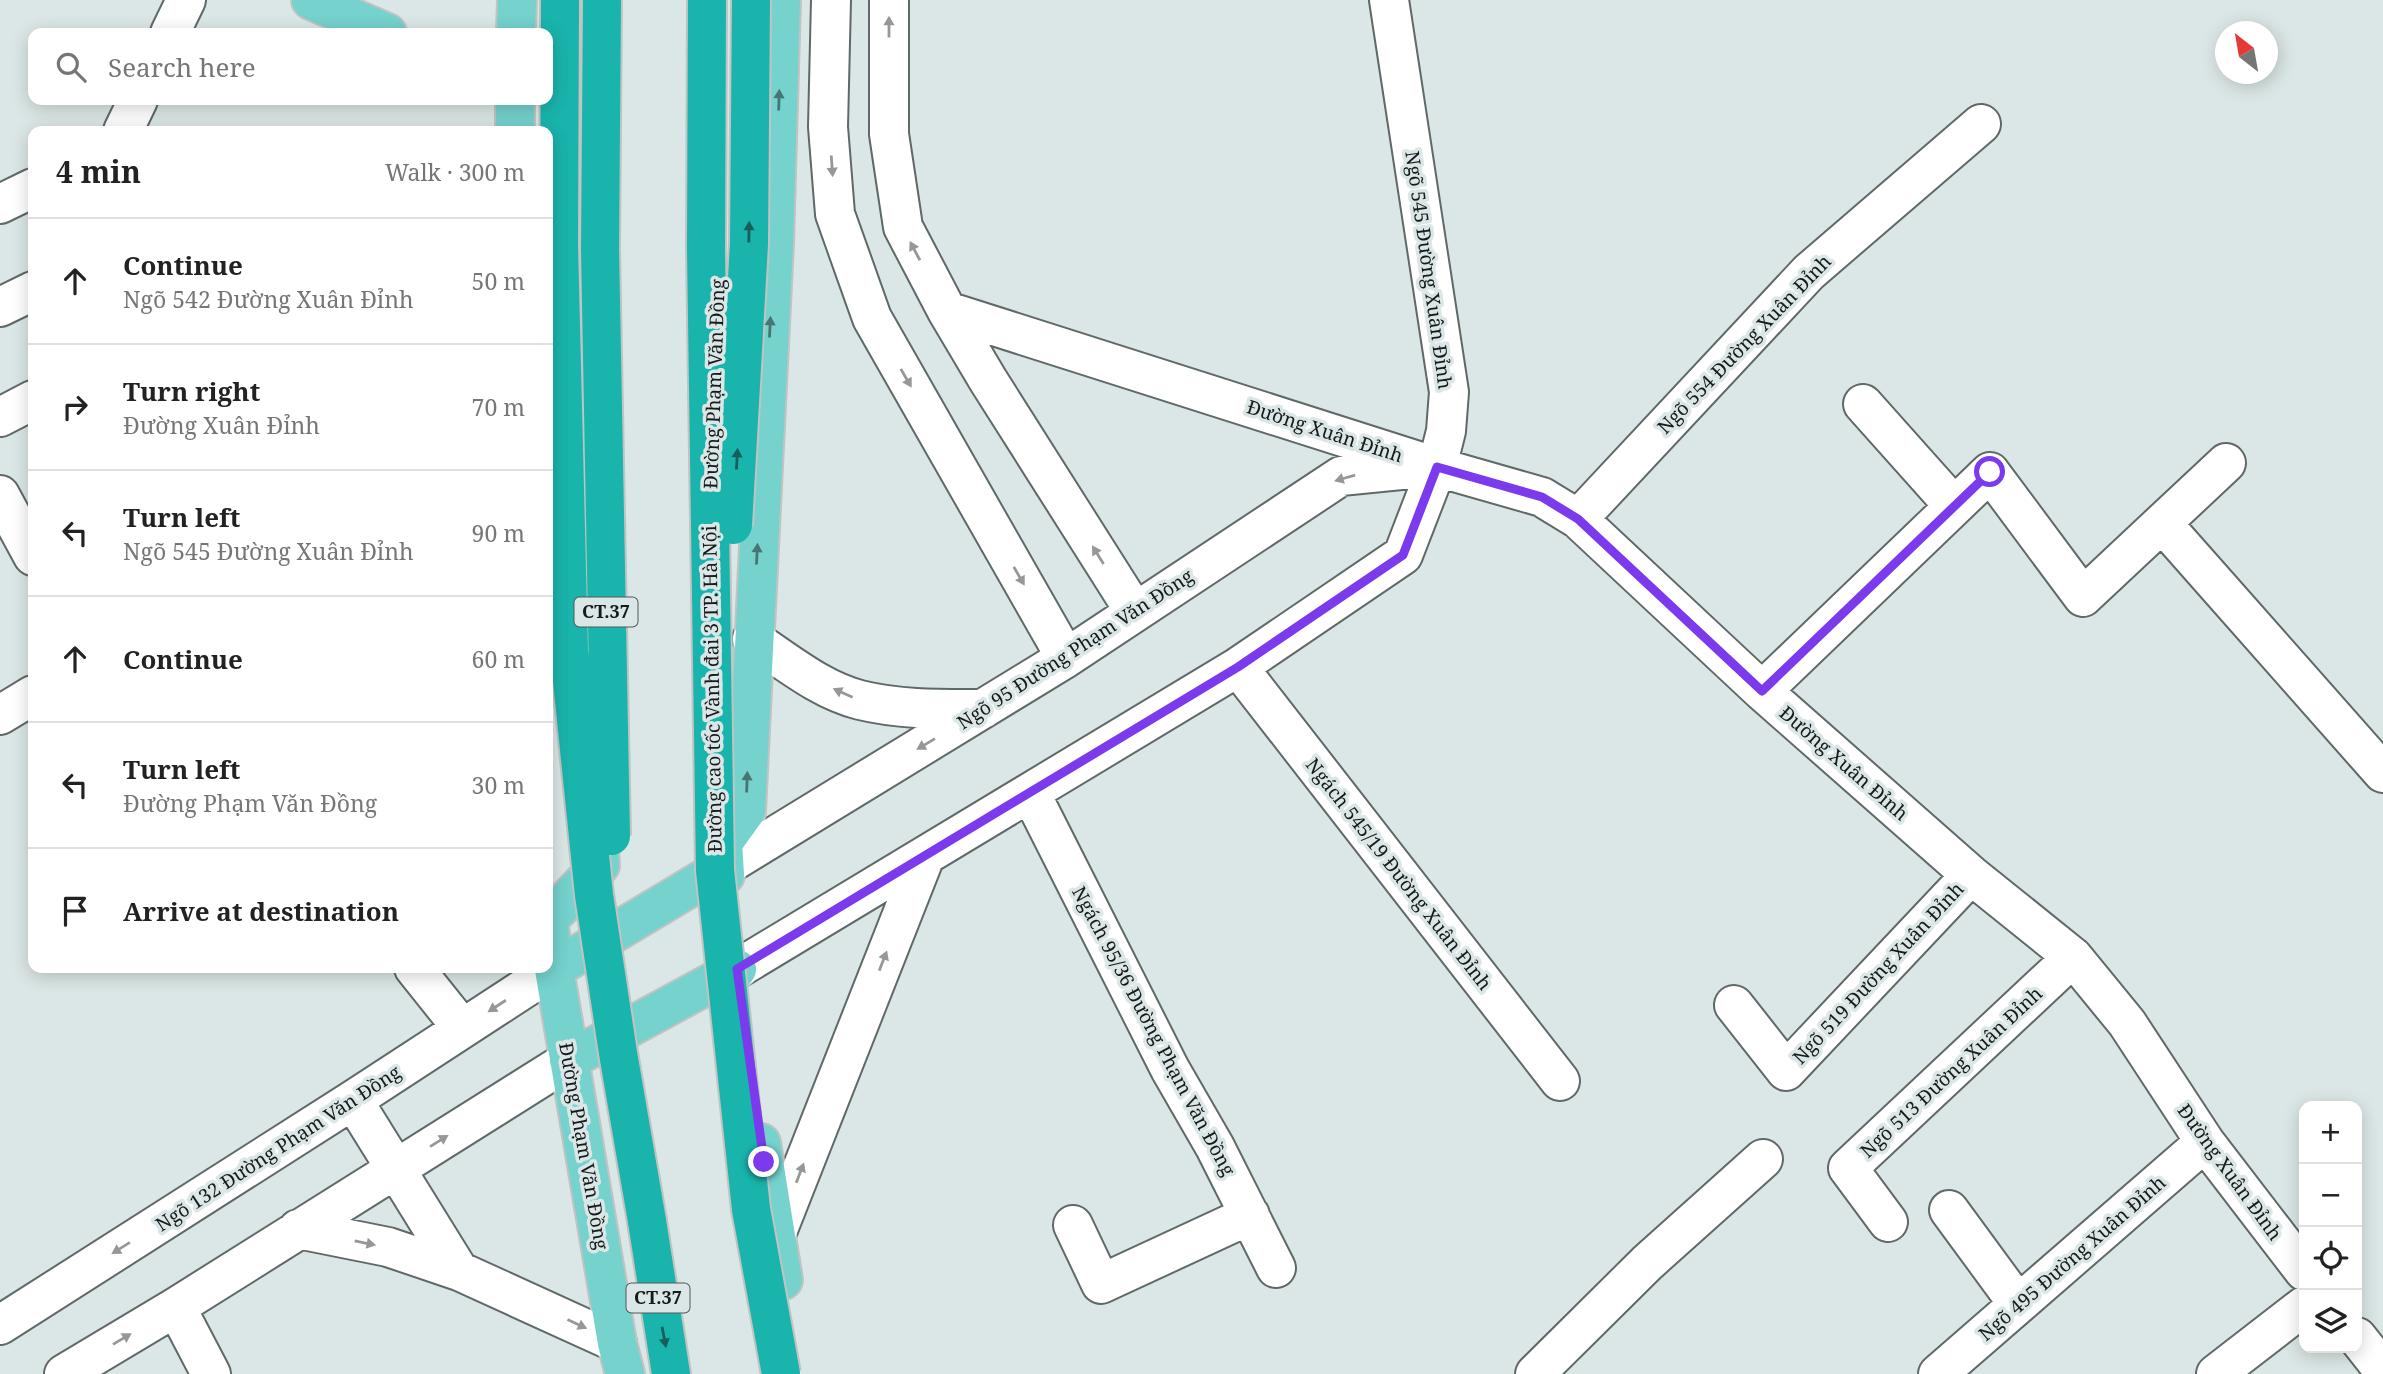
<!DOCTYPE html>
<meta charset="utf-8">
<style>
:root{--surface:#fff;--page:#f2f2f2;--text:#222;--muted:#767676;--line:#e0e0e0}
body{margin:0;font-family:"Noto Serif",serif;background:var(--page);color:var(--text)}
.controls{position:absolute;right:21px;bottom:21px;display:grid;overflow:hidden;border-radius:14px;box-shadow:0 4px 18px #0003}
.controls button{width:63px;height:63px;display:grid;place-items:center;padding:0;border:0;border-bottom:2px solid var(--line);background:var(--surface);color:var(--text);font:35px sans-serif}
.compass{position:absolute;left:2215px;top:21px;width:63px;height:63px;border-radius:50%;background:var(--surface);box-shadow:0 4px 18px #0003;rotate:329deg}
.stop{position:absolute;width:21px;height:21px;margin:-16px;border:5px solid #7c3aed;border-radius:50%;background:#fff}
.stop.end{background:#7c3aed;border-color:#fff;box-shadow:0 2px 7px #0008}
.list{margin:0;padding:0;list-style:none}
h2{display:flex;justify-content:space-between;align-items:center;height:91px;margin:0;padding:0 28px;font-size:30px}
h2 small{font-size:23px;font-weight:400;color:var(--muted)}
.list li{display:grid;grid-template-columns:46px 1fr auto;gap:21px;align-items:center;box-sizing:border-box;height:126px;padding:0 28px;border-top:2px solid var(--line)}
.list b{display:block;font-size:26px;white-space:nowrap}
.list p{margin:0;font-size:23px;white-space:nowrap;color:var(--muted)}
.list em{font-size:23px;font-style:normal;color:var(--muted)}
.icon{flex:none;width:38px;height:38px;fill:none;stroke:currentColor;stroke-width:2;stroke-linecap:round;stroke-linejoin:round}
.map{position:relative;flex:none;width:2383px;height:1374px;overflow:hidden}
.search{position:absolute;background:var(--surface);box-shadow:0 4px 18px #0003;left:28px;top:28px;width:525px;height:77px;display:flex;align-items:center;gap:18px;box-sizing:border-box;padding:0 24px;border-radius:14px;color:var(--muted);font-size:26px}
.panel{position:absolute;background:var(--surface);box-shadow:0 4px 18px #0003;left:28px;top:126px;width:525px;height:847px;border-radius:14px}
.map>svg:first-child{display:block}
</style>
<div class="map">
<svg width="2383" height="1374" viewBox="0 0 2383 1374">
<rect width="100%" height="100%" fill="#dbe7e6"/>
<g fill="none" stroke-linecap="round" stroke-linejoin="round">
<!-- minor casing -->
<g stroke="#5f6968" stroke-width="42">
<path id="minor" d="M 831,0 L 828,127 L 835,214 L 872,318 L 1066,658
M 889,0 L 889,134 L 903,227 L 947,311 L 988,380 L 1135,612
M 170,33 L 186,0
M 123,131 L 138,100
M 0,204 L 33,188
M 0,307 L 33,291
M 947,311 L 1437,467 L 1542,497 L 1578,519 L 1762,691 L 1971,875 L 2073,957 L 2127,1023 L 2205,1142 L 2304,1271
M 1863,404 L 1954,506
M 0,417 L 33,400
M 0,495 L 33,556
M 1578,519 L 1809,272 L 1981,124
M 2162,523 L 2383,773
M 752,639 C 786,661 820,690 860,700 C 901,710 941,709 983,709
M 1238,667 L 1560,1081
M 1762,691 L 1990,472 L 2083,597 L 2226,463
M 0,715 L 33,695
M 1031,794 L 1170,1069 L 1215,1147 L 1276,1268
M 724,867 L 1066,658 L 1341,476 L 1421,468
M 414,968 L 462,1028
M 737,969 L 1238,667 L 1403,555 L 1437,467 L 1446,431 L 1449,392 L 1389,0
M 1734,1005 L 1786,1071 L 1971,875
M 353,1100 L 459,1271
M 1949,1210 L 2018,1304
M 1888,1222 L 1848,1168 L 2073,957
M 1073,1225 L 1101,1284 L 1250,1215
M 298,1229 L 388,1247 L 459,1271 L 617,1343
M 775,1237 L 924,859
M 176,1307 L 211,1374
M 0,1325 L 353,1100 L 554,969
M 2357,1337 L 2383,1370
M 64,1374 L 176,1307 L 569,1060
M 1535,1374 L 1647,1263 L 1763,1159
M 1938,1374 L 2205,1142
M 2216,1374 L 2304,1306"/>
</g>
<!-- major casing -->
<g stroke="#c2c3c3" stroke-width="42">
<path id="major" d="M 311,0 L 387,33
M 516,33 L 517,0
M 515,100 L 515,131
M 725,875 L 723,843 L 746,811 L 774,243 L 781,0
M 548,916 L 554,969 L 617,1343 L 625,1374
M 549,919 L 600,865 L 599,852
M 554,969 L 724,867
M 569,1060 L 737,969
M 761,1143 L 783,1280"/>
</g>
<!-- highway casing -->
<g stroke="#c2c3c3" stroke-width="42">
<path id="highway" d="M 647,1221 L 671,1374"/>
</g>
<!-- minor -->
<use href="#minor" stroke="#fff" stroke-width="38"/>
<!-- major -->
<use href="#major" stroke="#75d2cd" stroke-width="38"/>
<!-- highway -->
<use href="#highway" stroke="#19b4ac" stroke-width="38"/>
<!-- highway-bridge casing -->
<g stroke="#c2c3c3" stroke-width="42" stroke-linecap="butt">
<path id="highway-bridge" d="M 560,0 L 559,245 L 569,651 L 594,895 L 618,1053 L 647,1221
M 602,0 L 600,249 L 611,836
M 707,0 L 706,249 L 715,870 L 751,1209 L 781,1374
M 733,525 L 749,244 L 751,0"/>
</g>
<!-- highway-bridge -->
<use href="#highway-bridge" stroke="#19b4ac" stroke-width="38"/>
</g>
<!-- one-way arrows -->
<defs><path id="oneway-solid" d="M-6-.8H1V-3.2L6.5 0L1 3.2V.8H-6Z" transform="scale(1.75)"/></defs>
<g fill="#969898">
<use href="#oneway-solid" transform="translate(889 27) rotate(-90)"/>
<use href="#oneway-solid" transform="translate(832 166) rotate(86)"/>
<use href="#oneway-solid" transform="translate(915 251) rotate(-118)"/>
<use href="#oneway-solid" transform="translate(906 378) rotate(60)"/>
<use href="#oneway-solid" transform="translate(1345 478) rotate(164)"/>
<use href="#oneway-solid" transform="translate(1098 555) rotate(-122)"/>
<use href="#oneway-solid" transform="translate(1019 576) rotate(60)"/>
<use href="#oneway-solid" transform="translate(843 693) rotate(-156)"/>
<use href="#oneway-solid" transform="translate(926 744) rotate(149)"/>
<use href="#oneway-solid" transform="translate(883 961) rotate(-69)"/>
<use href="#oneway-solid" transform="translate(497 1006) rotate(147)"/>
<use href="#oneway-solid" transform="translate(439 1141) rotate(-32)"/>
<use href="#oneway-solid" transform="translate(800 1173) rotate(-69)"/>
<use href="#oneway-solid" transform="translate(365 1243) rotate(11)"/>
<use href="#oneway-solid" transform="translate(121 1248) rotate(148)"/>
<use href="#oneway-solid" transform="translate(577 1324) rotate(25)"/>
<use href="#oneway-solid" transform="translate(122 1339) rotate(-31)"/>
</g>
<g fill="#467674">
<use href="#oneway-solid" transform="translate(779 100) rotate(-88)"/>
<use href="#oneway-solid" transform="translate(770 327) rotate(-87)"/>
<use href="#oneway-solid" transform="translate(757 554) rotate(-87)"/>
<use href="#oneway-solid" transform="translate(747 782) rotate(-88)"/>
</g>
<g fill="#175f5c">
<use href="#oneway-solid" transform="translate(749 232) rotate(-89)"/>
<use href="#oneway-solid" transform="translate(737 459) rotate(-87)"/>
<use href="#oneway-solid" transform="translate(664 1337) rotate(79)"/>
</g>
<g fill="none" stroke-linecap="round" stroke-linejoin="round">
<!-- route -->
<path stroke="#7c3aed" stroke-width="9" d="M 764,1162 L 737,969 L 1238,667 L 1403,555 L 1437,467 L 1542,497 L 1578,519 L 1762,691 L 1990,472"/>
</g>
<g text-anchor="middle" stroke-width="7" stroke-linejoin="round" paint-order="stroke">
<!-- shield labels -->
<g fill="#dbe7e6" stroke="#515857" stroke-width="2">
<rect x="574.5" y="597.5" width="63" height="29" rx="5"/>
<rect x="626.5" y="1283.5" width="63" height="29" rx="5"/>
</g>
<g font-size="18" font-weight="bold" fill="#161a1a">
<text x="606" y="618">CT.37</text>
<text x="658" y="1304">CT.37</text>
</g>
<!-- street labels -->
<g font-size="19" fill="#161a1a" stroke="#dbe7e6">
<text transform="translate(1429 270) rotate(82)" y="7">Ngõ 545 Đường Xuân Đỉnh</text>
<text transform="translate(1744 344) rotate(-46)" y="7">Ngõ 554 Đường Xuân Đỉnh</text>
<text transform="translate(714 384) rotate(-88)" y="7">Đường Phạm Văn Đồng</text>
<text transform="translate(1325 431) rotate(18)" y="7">Đường Xuân Đỉnh</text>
<text transform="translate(1075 649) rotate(-33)" y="7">Ngõ 95 Đường Phạm Văn Đồng</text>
<text transform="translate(712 689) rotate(-91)" y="7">Đường cao tốc Vành đai 3 TP. Hà Nội</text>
<text transform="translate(1844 763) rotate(41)" y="7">Đường Xuân Đỉnh</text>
<text transform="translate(1399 874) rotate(52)" y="7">Ngách 545/19 Đường Xuân Đỉnh</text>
<text transform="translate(1878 973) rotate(-47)" y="7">Ngõ 519 Đường Xuân Đỉnh</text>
<text transform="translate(1154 1031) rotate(62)" y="7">Ngách 95/36 Đường Phạm Văn Đồng</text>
<text transform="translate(1951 1072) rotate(-43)" y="7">Ngõ 513 Đường Xuân Đỉnh</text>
<text transform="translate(584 1146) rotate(80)" y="7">Đường Phạm Văn Đồng</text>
<text transform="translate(278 1148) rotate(-33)" y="7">Ngõ 132 Đường Phạm Văn Đồng</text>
<text transform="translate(2230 1172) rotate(54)" y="7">Đường Xuân Đỉnh</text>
<text transform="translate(2072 1258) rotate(-41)" y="7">Ngõ 495 Đường Xuân Đỉnh</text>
</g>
</g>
</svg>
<div class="controls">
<button>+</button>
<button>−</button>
<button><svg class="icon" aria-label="locate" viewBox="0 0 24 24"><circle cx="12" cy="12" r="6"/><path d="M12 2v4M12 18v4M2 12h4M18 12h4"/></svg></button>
<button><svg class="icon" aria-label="layers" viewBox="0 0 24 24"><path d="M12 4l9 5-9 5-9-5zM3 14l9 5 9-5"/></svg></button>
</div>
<svg class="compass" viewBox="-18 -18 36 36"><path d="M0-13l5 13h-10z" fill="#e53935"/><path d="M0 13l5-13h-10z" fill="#767676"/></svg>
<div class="stop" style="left:1990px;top:472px"></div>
<div class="stop end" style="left:764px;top:1162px"></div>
<div class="search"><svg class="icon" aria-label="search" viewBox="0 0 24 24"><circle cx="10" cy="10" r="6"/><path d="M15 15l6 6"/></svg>Search here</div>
<section class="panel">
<h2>4 min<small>Walk · 300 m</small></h2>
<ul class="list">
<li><svg class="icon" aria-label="ahead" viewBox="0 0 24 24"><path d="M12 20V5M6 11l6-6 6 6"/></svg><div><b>Continue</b><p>Ngõ 542 Đường Xuân Đỉnh</p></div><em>50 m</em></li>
<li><svg class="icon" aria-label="right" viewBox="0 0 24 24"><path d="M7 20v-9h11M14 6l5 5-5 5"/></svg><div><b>Turn right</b><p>Đường Xuân Đỉnh</p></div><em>70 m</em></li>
<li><svg class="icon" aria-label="left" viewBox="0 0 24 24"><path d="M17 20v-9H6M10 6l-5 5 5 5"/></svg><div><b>Turn left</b><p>Ngõ 545 Đường Xuân Đỉnh</p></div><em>90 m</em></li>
<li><svg class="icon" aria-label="ahead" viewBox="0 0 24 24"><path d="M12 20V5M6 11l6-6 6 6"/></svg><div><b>Continue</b></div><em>60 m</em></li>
<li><svg class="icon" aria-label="left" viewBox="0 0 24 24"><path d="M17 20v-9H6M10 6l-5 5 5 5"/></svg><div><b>Turn left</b><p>Đường Phạm Văn Đồng</p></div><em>30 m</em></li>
<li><svg class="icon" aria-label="arrive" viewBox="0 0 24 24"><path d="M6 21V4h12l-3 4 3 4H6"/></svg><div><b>Arrive at destination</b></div></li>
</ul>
</section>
</div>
